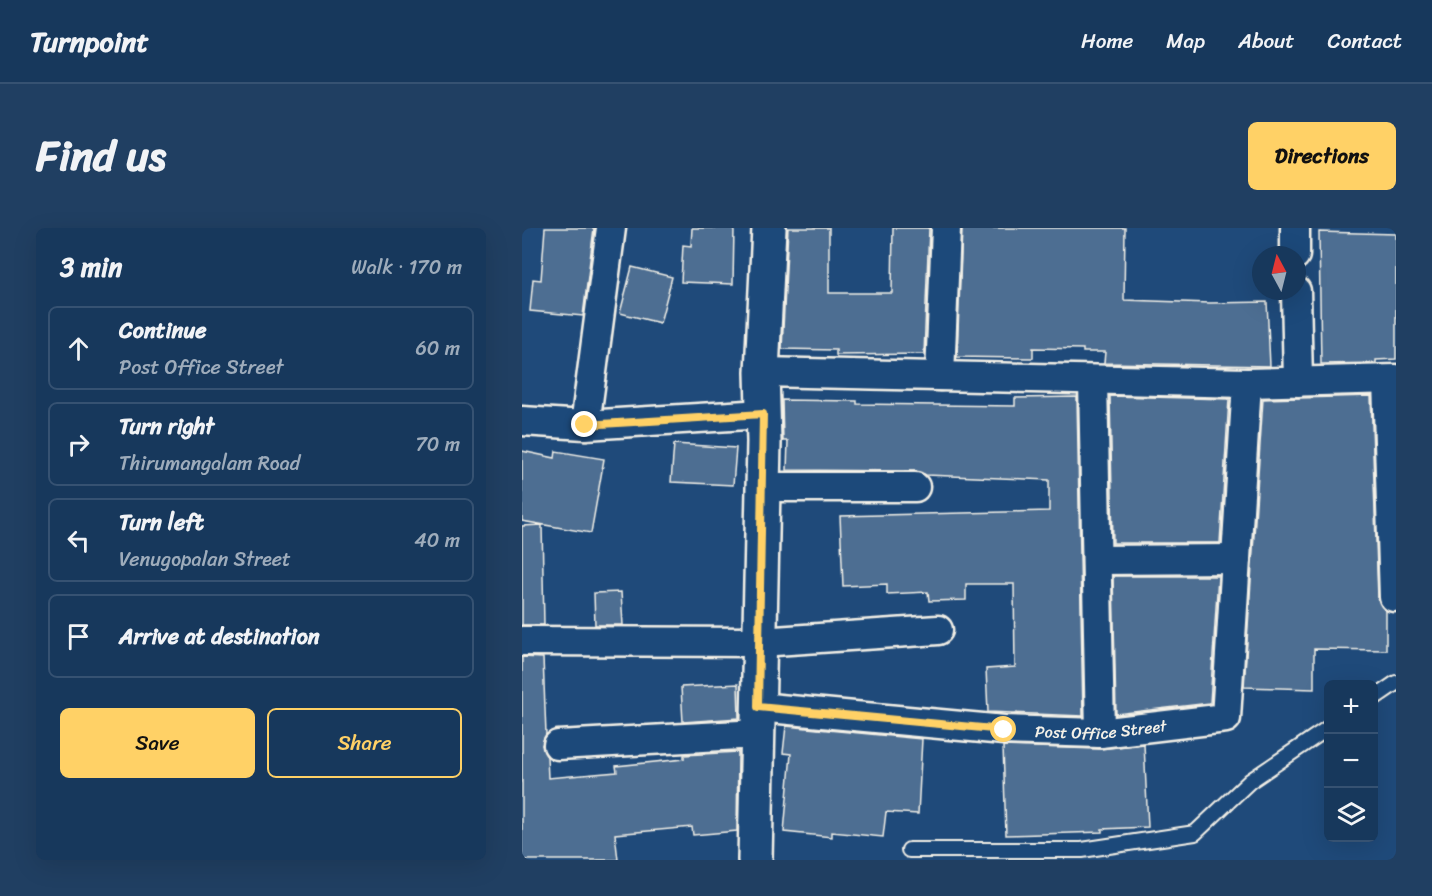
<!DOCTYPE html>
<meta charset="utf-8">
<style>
:root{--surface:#17385c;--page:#203f62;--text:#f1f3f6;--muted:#9eacbb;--line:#365272;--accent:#ffd166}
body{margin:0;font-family:Sriracha,sans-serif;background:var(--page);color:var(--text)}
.controls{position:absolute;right:18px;bottom:18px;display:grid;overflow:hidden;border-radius:9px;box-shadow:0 6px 24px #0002}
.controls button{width:54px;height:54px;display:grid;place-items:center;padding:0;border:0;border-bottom:2px solid var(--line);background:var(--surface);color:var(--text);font:30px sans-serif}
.compass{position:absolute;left:730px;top:18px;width:54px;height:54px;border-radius:50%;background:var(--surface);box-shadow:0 6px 24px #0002;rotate:353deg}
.stop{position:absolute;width:18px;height:18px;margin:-14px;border:4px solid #ffd166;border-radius:50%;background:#fff}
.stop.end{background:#ffd166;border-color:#fff;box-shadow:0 2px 6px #0008}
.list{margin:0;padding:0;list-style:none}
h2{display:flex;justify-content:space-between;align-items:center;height:78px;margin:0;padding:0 24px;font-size:26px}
h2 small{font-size:20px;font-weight:400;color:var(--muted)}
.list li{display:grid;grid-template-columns:39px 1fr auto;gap:18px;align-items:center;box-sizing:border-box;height:84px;margin:0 12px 12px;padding:0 12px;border:2px solid var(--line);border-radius:9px}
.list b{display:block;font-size:22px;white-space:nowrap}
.list p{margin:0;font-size:20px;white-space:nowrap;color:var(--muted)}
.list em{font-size:20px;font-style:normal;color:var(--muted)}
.actions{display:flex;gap:12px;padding:18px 24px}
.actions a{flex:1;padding:14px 0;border:2px solid var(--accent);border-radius:9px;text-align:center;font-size:21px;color:var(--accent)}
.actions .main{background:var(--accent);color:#111}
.icon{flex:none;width:33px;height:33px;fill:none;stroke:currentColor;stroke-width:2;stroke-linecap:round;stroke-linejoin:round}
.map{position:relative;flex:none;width:874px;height:632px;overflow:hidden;border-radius:9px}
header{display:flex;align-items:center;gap:36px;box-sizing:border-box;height:84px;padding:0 30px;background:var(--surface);border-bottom:2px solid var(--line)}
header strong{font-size:28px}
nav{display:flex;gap:33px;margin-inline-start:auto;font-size:21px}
.intro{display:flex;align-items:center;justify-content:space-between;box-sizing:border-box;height:144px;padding:0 36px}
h1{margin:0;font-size:42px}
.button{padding:15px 27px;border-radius:9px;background:var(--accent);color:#111;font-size:21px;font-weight:700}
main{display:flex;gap:36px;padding:0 36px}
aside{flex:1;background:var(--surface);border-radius:9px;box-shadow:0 6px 24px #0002}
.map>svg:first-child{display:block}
</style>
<header>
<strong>Turnpoint</strong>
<nav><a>Home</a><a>Map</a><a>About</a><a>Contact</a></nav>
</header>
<div class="intro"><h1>Find us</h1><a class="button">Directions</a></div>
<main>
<aside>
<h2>3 min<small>Walk · 170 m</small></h2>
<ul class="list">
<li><svg class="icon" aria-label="ahead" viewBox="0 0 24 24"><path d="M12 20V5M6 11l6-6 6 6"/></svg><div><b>Continue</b><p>Post Office Street</p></div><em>60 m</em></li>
<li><svg class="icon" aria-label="right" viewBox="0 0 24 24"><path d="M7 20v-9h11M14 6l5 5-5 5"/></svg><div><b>Turn right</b><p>Thirumangalam Road</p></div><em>70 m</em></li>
<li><svg class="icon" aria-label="left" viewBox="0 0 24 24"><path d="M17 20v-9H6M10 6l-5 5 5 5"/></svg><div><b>Turn left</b><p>Venugopalan Street</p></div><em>40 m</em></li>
<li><svg class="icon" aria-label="arrive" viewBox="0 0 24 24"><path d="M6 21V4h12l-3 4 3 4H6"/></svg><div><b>Arrive at destination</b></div></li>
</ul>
<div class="actions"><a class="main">Save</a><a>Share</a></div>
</aside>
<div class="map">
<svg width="874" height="632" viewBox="0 0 874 632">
<rect width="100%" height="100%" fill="#1f4a7a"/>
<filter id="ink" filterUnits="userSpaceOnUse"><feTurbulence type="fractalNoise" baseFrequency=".0167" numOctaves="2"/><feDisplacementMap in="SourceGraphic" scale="12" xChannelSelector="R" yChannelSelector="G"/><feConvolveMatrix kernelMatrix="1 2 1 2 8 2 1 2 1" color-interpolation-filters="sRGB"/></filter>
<g filter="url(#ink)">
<!-- building -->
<path fill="#4d6e92" stroke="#f4f1e8" stroke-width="1.5" d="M 23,0 L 72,0 L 61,88 L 8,83 L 11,51 L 19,52 Z
M 170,0 L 212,0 L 211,56 L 159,54 L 161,17 L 169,18 Z
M 266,0 L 307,0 L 307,65 L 370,65 L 371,0 L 407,0 L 402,126 L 314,127 L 314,122 L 260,121 Z
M 440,0 L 603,0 L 602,72 L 688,75 L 745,74 L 748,138 L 582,135 L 583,124 L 561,124 L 561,121 L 511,120 L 511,130 L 435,129 Z
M 797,4 L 874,6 L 874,131 L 854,132 L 854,135 L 799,136 Z
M 110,39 L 150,49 L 138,95 L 98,85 Z
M 588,168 L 707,171 L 698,315 L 591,315 Z
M 849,168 L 856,370 L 864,383 L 864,422 L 792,421 L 792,461 L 722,459 L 741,171 Z
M 555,169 L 561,488 L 466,484 L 464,441 L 493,439 L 492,356 L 444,356 L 444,372 L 407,373 L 406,364 L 365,366 L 365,356 L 321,358 L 318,288 L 527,283 L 527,252 L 404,247 L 393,243 L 265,242 L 266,213 L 261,213 L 260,172 L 335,173 L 335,176 L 493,178 L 493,170 Z
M 152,216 L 214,220 L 211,257 L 149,254 Z
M 0,223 L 33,230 L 34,223 L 82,231 L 69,305 L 0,293 Z
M 20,297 L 22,397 L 0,397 L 0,298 Z
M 591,348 L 696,348 L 688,475 L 594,486 Z
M 99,364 L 101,397 L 73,397 L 72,365 Z
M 0,429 L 21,430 L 24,506 L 20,517 L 25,529 L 26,550 L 95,544 L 94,538 L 162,531 L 162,527 L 216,524 L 215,603 L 171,607 L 170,599 L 93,606 L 96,632 L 0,632 Z
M 216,456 L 217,490 L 161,494 L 159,459 Z
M 264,498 L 400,511 L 396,586 L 364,584 L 361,609 L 310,604 L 310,609 L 262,604 L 269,526 L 261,525 Z
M 622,516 L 626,599 L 580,601 L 580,604 L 484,607 L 481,518 L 578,521 Z"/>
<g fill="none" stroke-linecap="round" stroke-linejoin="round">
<!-- lane casing -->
<g stroke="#f4f1e8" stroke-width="18">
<path id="lane" d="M 852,470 L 874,455
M 387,622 L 560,622 L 673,605 L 728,553 L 806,500"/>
</g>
<!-- street casing -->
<g stroke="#f4f1e8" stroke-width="33">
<g id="street">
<path d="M 773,0 L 773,27"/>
<path d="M 774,63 L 776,154"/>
<path d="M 418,148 L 424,0"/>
<path d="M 571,152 L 578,505"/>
<path d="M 865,152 L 872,369"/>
<path d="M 725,155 L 874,151"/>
<path d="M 0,193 L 63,197 L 241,186"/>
<path d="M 63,197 L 89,0"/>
<path d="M 241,259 L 393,259"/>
<path d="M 575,332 L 714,331"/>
<path d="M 0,413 L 238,414 L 416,402"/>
<path id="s1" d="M 236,479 L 482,502 L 578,505 L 704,490 L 725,155 L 240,144"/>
<path d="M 36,517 L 236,506"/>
</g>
</g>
<!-- secondary casing -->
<g stroke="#f4f1e8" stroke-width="38">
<path id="secondary" d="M 233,632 L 242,214 L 240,144 L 247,0"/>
</g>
<!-- lane -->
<use href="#lane" stroke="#1f4a7a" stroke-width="14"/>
<!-- street -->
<use href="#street" stroke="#1f4a7a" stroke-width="28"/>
<!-- secondary -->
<use href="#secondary" stroke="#1f4a7a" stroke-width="33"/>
</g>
</g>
<g fill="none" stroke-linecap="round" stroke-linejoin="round" filter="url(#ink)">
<!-- route -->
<path stroke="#ffd166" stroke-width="8" d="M 63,197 L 241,186 L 236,479 L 482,502"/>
</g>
<g text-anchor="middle" stroke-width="5" stroke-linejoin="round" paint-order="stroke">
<!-- street labels -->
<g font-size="16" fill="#f4f1e8" stroke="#1f4a7a">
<text dy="6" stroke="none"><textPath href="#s1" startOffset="344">Post Office Street</textPath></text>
</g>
</g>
</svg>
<div class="controls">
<button>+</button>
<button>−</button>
<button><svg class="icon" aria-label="layers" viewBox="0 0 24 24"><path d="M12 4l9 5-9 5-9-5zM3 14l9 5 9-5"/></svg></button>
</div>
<svg class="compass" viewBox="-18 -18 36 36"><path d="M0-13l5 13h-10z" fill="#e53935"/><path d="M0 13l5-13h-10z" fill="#9eacbb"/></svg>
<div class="stop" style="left:482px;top:502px"></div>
<div class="stop end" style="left:63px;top:197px"></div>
</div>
</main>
